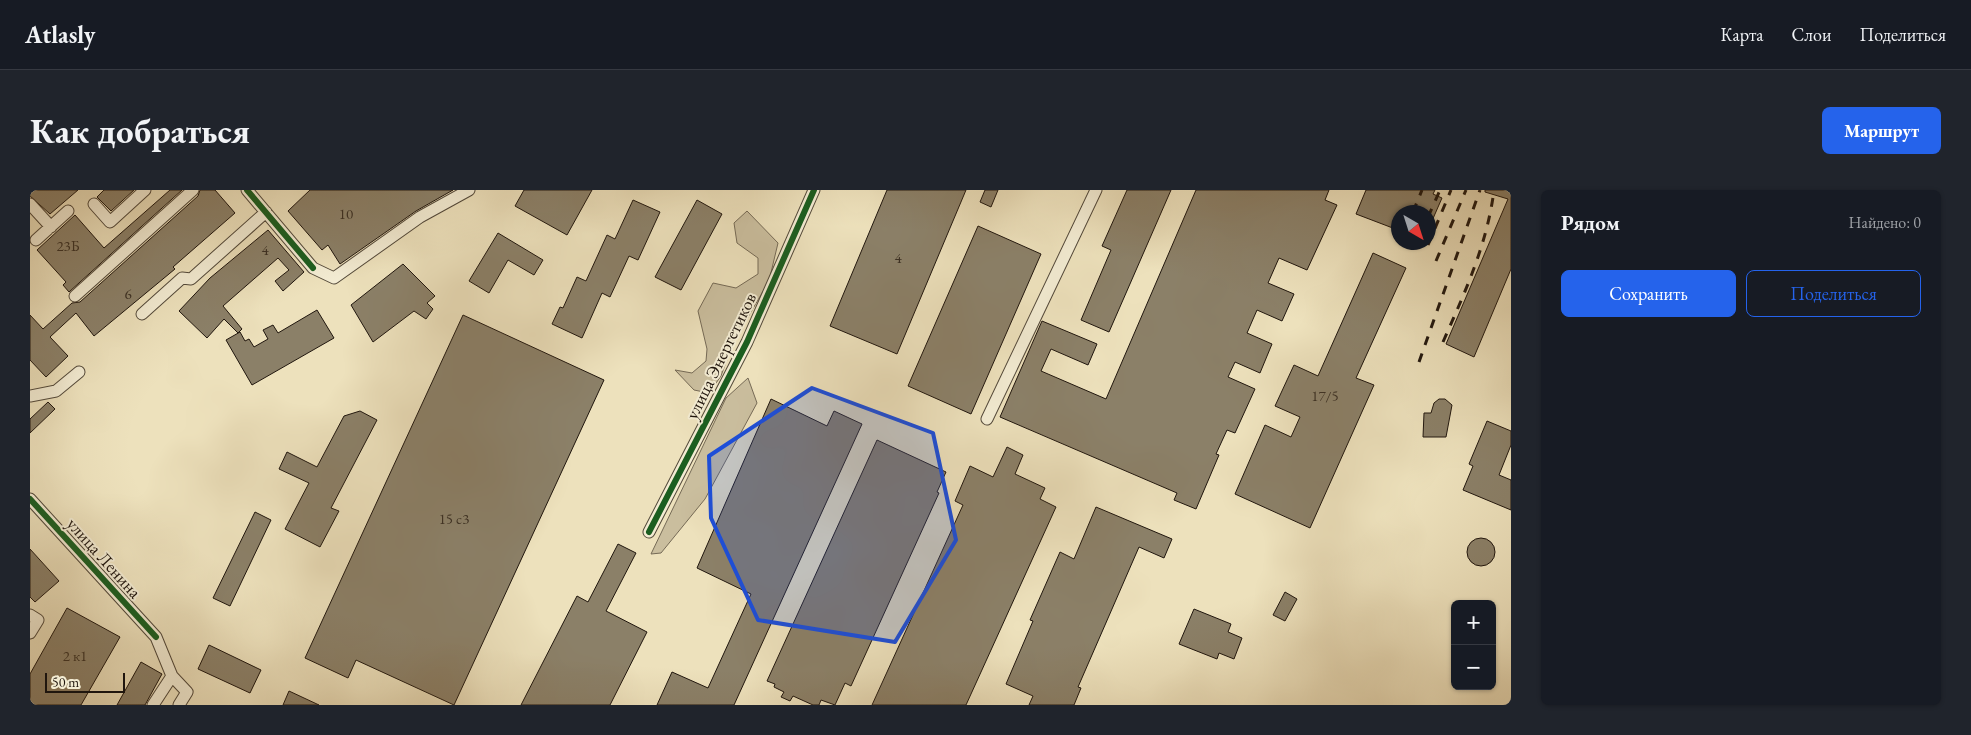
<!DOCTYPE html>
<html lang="ru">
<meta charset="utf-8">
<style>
:root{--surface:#171b24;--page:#20242c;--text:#f1f3f6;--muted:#9ea1a6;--line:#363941;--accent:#2563eb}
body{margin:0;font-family:"EB Garamond",serif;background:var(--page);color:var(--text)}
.controls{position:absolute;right:15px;bottom:15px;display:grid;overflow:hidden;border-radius:8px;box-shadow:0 1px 4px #0004}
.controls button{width:45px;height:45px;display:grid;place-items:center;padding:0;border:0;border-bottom:1px solid var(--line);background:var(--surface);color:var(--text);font:25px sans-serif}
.compass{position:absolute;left:1361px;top:15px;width:45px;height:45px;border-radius:50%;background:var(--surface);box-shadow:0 1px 4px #0004;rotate:141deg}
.scale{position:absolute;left:15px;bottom:12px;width:80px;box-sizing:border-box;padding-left:5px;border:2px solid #20160e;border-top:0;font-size:14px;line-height:18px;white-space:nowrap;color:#20160e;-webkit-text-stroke:4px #f3ecd3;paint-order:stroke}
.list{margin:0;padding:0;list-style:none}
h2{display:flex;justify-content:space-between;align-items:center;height:65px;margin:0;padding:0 20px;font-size:21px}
h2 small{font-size:16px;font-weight:400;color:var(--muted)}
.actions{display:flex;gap:10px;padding:15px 20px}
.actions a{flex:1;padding:11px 0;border:1px solid var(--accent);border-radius:8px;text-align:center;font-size:18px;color:var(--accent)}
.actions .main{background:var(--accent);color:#fff}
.map{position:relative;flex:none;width:1481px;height:515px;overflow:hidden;border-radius:8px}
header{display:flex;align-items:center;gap:30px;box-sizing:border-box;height:70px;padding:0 25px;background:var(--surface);border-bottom:1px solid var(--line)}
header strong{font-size:24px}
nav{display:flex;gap:28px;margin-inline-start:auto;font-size:18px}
.intro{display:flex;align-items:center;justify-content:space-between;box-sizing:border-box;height:120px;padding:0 30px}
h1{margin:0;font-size:35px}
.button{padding:12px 22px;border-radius:8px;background:var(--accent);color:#fff;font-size:18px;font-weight:700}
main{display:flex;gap:30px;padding:0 30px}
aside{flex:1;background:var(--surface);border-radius:8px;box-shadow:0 1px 4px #0004}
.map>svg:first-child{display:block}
</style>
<header>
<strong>Atlasly</strong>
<nav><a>Карта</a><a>Слои</a><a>Поделиться</a></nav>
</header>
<div class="intro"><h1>Как добраться</h1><a class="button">Маршрут</a></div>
<main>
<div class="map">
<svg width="1481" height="515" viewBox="0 0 1481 515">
<rect width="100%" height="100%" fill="#ede1bc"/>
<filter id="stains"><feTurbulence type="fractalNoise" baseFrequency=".004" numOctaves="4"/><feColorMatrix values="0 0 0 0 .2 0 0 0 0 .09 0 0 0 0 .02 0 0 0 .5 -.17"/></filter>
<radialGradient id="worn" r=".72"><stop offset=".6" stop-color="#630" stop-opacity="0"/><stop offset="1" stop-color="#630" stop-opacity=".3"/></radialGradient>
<!-- green -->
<path fill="#cabe9e" stroke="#756a56" d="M 717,21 L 748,53 L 739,91 L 703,153 L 691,186 L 679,203 L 664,200 L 645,180 L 662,183 L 676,171 L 677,159 L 668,121 L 683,93 L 706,98 L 728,84 L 728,68 L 707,53 L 704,33 Z
M 718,188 L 727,213 L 675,309 L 631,363 L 621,364 L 696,208 Z"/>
<!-- building -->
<path fill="#8b8068" stroke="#20160e" d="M 0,0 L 48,0 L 20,24 L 0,6 Z
M 74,0 L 104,0 L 81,21 L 67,7 Z
M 140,0 L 152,0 L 39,102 L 33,95 L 36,92 L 7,60 L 45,25 L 74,58 Z
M 170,0 L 185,0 L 205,23 L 143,77 L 145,79 L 64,146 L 46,123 L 20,147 L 38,166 L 16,187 L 0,170 L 0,125 L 13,139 L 42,113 L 50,112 L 168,6 Z
M 280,0 L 423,0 L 386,21 L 310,74 L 298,55 L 292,60 L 258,21 Z
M 494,0 L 562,0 L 537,45 L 485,16 Z
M 857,0 L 936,0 L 867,164 L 800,136 Z
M 955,0 L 968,0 L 961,17 L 950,12 Z
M 1097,0 L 1141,0 L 1079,142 L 1051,130 L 1081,60 L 1072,56 Z
M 1166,0 L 1299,0 L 1295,10 L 1307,15 L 1277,80 L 1249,68 L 1238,93 L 1264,104 L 1252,131 L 1227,120 L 1217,143 L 1242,154 L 1230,183 L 1205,172 L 1198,187 L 1225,199 L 1205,243 L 1197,240 L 1186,264 L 1189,265 L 1166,319 L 1144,310 L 1147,303 L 970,227 L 1012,131 L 1067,154 L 1058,175 L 1021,159 L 1011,181 L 1076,209 Z
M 1336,0 L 1405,0 L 1403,4 L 1412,8 L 1398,40 L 1398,22 L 1368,22 L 1368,40 L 1326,24 Z
M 1455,0 L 1481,0 L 1481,79 L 1444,167 L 1416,154 L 1478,9 L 1455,2 Z
M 603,10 L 630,22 L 608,70 L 599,66 L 580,107 L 572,103 L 552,148 L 522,134 L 530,117 L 533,118 L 547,87 L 556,91 L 577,45 L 585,49 Z
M 667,10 L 692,24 L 651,100 L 625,87 Z
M 948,36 L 1011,64 L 941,224 L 878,196 Z
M 238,40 L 274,82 L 253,101 L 245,91 L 259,80 L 248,68 L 193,116 L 212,139 L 208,143 L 194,129 L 177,148 L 149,121 L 180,88 Z
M 468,43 L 513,70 L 504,85 L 478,70 L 459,103 L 439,91 Z
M 1343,63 L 1376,78 L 1326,188 L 1344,195 L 1280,338 L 1205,304 L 1235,235 L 1261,247 L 1270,227 L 1245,216 L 1264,175 L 1288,186 Z
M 373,74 L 405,106 L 397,113 L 403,119 L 396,129 L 384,121 L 343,152 L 321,115 Z
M 287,120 L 304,148 L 222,195 L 196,150 L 210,142 L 215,151 L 219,149 L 224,157 L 238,149 L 233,140 L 243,135 L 248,143 Z
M 433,125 L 574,190 L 424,515 L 326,470 L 318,488 L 275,468 Z
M 741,209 L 797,236 L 804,221 L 832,234 L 704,515 L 627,515 L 642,482 L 678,498 L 721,404 L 667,378 Z
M 1409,209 L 1415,209 L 1422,215 L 1416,247 L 1393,247 L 1394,223 L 1401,223 L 1404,213 Z
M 18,212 L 25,219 L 0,243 L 0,229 Z
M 330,221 L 347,230 L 301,318 L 309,321 L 290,357 L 255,339 L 279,293 L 249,279 L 257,262 L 287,277 L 314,226 Z
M 1457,231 L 1481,241 L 1481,255 L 1469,285 L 1481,290 L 1481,320 L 1433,300 L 1443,276 L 1439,274 Z
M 847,250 L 916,282 L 907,302 L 909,303 L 821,496 L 815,493 L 805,515 L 791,510 L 789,515 L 783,515 L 763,506 L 760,511 L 751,507 L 754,502 L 744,497 L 745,494 L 737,491 Z
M 977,257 L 993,265 L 985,284 L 1015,298 L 1010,309 L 1026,317 L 936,515 L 842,515 L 933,315 L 925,311 L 940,276 L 963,287 Z
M 1066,317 L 1142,349 L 1134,368 L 1109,357 L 1048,497 L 1051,498 L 1044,515 L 999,515 L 1003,506 L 976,494 L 1003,431 L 1000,430 L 1030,362 L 1044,369 Z
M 225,322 L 241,330 L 200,416 L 183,408 Z
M1437 362a14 14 0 1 1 28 0a14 14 0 1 1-28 0Z
M 588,354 L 606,363 L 576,421 L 617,442 L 580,515 L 491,515 L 547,406 L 558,412 Z
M 0,359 L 29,391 L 5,412 L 0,407 Z
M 1255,402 L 1267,409 L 1255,431 L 1243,425 Z
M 37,418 L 90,447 L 51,515 L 0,515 L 0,484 Z
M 1164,419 L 1201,434 L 1198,442 L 1212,448 L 1204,469 L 1189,463 L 1187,469 L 1149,454 Z
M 179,455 L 231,480 L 220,503 L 168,479 Z
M 111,472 L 132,484 L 115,515 L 87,515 Z
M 259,501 L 289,515 L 253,515 Z"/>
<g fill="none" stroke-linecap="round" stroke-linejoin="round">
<!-- minor casing -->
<g stroke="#53493a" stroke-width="13">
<path id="minor" d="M 217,0 L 283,78 L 304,88 L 390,27 L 439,0
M 0,14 L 21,37
M 64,14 L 80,32 L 115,0
M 6,50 L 38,21
M 45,106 L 163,0
M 112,124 L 152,88 L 161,89 L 236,22
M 0,206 L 26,201 L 49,182
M 957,229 L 1066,0
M 0,309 L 126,447 L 142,486 L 123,515
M 619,342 L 717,152 L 784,0
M 0,425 L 8,430 L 0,443
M 142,486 L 157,502 L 149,515"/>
</g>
<!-- minor -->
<use href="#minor" stroke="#f3ecd3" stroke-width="11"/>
<!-- rail -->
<path stroke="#20160e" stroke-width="3" stroke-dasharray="9 9" stroke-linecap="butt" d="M 1383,22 L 1392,0
M 1398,27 L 1410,0
M 1398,55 L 1421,0
M 1406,71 L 1436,0
M 1413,152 C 1435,102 1457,55 1464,0
M 1389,172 L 1450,0"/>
<!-- cycleway casing -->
<g stroke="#f3ecd3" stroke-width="9">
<path id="cycleway" d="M 217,0 L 283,78
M 0,309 L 126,447
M 619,342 L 717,152 L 784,0"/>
</g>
<!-- cycleway -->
<use href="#cycleway" stroke="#1b5e20" stroke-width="6"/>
</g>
<!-- marked area -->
<path fill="#1d4ed8" fill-opacity="0.2" stroke="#1d4ed8" stroke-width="4" stroke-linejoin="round" d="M 782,198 L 903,243 L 926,350 L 865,452 L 728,430 L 681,328 L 679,266 Z"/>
<g text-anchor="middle" stroke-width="4" stroke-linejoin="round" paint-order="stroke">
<!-- number labels -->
<g font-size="15" fill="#3b3024">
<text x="316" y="29">10</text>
<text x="38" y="61">23Б</text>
<text x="235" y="65">4</text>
<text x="868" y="73">4</text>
<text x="98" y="109">6</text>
<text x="1295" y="211">17/5</text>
<text x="424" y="334">15 с3</text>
<text x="45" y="471">2 к1</text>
</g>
<!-- street labels -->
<g font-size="18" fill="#20160e" stroke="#f3ecd3">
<text transform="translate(691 166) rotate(-64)" y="6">улица Энергетиков</text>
<text transform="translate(74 368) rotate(48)" y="6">улица Ленина</text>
</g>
</g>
<rect width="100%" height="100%" filter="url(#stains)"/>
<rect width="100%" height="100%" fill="url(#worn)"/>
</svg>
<div class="controls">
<button>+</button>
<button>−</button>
</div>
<svg class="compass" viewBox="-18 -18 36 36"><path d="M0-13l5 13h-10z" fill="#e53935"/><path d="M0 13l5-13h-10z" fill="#9ea1a6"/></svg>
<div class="scale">50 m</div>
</div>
<aside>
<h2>Рядом<small>Найдено: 0</small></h2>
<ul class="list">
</ul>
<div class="actions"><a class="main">Сохранить</a><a>Поделиться</a></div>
</aside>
</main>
